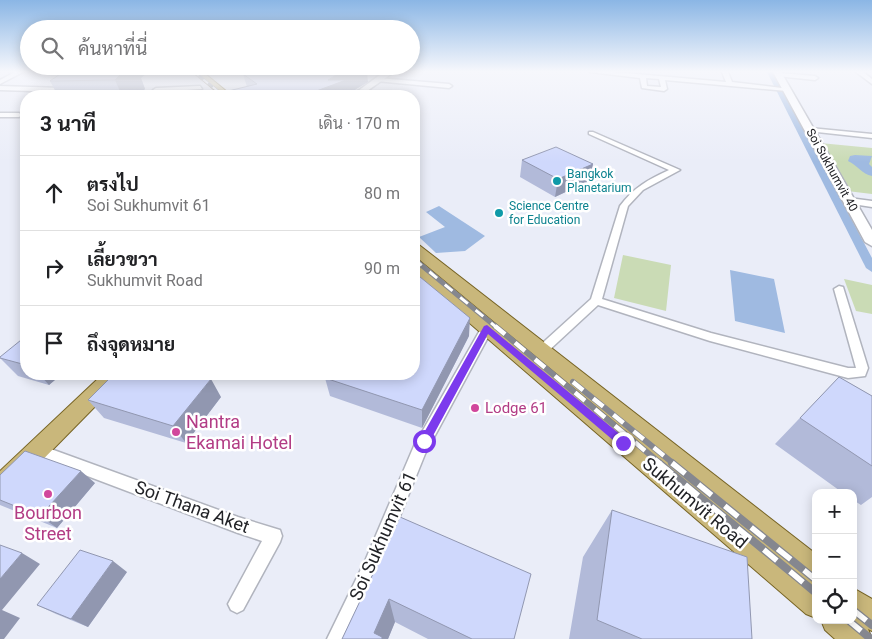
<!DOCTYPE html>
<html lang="th">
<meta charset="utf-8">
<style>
:root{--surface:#fff;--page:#f2f2f2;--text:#202124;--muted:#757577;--line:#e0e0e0}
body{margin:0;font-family:Roboto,Sarabun,sans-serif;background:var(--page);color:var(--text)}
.controls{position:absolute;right:15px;bottom:15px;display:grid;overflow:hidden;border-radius:10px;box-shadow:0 2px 12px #0003}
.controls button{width:45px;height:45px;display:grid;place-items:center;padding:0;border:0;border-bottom:1px solid var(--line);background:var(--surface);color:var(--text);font:25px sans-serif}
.stop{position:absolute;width:15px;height:15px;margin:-11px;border:4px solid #7c3aed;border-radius:50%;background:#fff}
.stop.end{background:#7c3aed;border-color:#fff;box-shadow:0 1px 5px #0008}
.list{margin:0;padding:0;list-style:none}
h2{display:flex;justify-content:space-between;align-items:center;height:65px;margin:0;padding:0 20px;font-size:21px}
h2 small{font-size:16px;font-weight:400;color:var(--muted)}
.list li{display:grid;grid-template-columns:32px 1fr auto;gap:15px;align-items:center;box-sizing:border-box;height:75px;padding:0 20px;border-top:1px solid var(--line)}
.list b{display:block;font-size:19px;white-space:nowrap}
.list p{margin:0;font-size:16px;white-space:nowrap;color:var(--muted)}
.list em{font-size:16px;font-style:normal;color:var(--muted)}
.icon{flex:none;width:28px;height:28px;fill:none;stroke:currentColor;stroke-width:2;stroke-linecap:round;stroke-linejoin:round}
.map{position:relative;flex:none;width:872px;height:639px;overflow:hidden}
.search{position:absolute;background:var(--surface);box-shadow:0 2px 12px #0003;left:20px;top:20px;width:400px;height:55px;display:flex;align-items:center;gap:12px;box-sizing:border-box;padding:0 18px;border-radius:28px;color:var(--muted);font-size:19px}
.panel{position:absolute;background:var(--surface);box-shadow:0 2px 12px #0003;left:20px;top:90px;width:400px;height:290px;border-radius:20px}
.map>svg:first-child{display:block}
</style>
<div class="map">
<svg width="872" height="639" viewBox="0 0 872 639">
<rect width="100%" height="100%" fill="#eaedf8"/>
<!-- green -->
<path fill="#cadbb5" d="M 820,143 L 872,148 L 872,194 L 847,191 Z
M 623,255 L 671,265 L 666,311 L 614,298 Z
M 844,279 L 872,285 L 872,314 L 856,311 Z"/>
<!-- water -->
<path fill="#9fbae1" d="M 855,155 L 872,156 L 869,164 L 872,167 L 872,176 C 862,174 857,165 848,161 L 850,156 Z
M 439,206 L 485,236 L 465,251 L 436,253 L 419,237 L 445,227 L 426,212 Z
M 730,270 L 774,279 L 785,333 L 735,321 Z"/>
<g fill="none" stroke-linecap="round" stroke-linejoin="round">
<!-- canal -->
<path fill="#9fbae1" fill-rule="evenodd" d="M 767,72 L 773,72 L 872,258 L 872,272 L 866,268 Z"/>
<!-- street casing -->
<g stroke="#b1b4be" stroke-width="3">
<path id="street" d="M 15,72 L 23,72 L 0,84 L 0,80 Z
M 590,72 L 614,72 L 726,82 L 722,72 L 728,72 L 732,82 L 790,89 L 787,91 L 665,80 L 667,89 L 664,91 L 642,88 L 640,78 ZM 646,78 L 659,79 L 661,87 L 647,86 Z
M 856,72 L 863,72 L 872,79 L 872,84 Z
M 779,73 L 815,76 L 818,78 L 815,80 L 777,76 Z
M 378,78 L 449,84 L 452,86 L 449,88 L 376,81 Z
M 0,86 L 63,88 L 66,90 L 63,92 L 0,90 Z
M 200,86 L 202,89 L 156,92 L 153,90 L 156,88 Z
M 0,113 L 19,113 L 22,115 L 19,117 L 0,117 Z
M 810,128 L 872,134 L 872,138 L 808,131 L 807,130 Z
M 589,132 L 593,132 L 680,170 L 643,190 L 628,206 L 602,299 L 711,333 L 848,368 L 856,368 L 834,289 L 839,286 L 843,287 L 868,368 L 865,376 L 848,378 L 710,341 L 598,305 L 545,354 L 537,354 L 535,351 L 537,348 L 591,299 L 620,206 C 633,188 649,179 669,170 L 589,134 Z
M 849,198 L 872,201 L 872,207 L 846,203 L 845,201 Z
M 487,324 L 493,328 L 425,454 L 377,573 L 346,639 L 327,639 L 365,561 L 414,446 L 483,325 Z
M 37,444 L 238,517 L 280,530 L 282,536 L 280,542 L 243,610 L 237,613 L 231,610 L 228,604 L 262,541 L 238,533 L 32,455 L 30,450 L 32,445 Z"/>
</g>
<!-- secondary casing -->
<g stroke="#b1b4be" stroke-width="3">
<path id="secondary" d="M 384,72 L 394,72 L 360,96 L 351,96 Z
M 773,72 L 781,72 L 872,230 L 872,246 L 865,242 Z"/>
</g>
<!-- primary casing -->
<g stroke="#776424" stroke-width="2">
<path id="primary" d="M 193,72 L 203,72 L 232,96 L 222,96 Z
M 414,244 L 419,245 L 816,554 L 816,584 L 812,583 L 816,586 L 816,618 L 806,614 L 414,275 L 414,262 L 420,264 L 662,461 L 414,255 Z
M 103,374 L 125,374 L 122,379 L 8,495 L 0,498 L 0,471 Z
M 853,588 L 872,599 L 872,631 L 868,629 L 872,639 L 835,639 L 825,630 L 821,620 L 853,620 Z"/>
</g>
<!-- street -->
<use href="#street" fill="#fff" fill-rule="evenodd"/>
<!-- secondary -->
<use href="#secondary" fill="#fff" fill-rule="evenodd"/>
<!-- primary -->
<use href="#primary" fill="#c9b77b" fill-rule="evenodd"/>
<!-- rail-far3 casing -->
<g stroke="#85878f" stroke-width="3">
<path id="rail-far3" d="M 194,72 L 224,96"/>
</g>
<!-- rail-far2 casing -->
<g stroke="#85878f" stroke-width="5">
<path id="rail-far2" d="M 414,259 L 496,327"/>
</g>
<!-- rail-far1 casing -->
<g stroke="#85878f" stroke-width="6">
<path id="rail-far1" d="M 495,326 L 661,464
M 573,382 L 674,464"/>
</g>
<!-- rail casing -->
<g stroke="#85878f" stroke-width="8">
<path id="rail" d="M 659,463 L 816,593
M 672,463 L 816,580
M 853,610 L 872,625
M 848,620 L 871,639"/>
</g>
<!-- rail-far3 -->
<use href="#rail-far3" stroke="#fff" stroke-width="2" stroke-dasharray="6" stroke-linecap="butt"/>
<!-- rail-far2 -->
<use href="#rail-far2" stroke="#fff" stroke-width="3" stroke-dasharray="10" stroke-linecap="butt"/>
<!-- rail-far1 -->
<use href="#rail-far1" stroke="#fff" stroke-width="4.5" stroke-dasharray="13" stroke-linecap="butt"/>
<!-- rail -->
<use href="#rail" stroke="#fff" stroke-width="5.5" stroke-dasharray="17" stroke-linecap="butt"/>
</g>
<!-- wall -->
<path fill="#b2bad9" d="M 63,72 L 148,72 L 141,78 L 145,89 L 137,96 L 58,96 L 50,81 Z
M 243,74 L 368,82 L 354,90 L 399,96 L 225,96 L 224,92 L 247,87 Z
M 522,160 L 593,164 L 589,181 L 555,197 L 520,177 Z
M 26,336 L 26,374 L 62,374 L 49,385 L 18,376 L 0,358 Z
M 469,336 L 422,428 L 330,396 L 325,378 Z
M 839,377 L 872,396 L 872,497 L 861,505 L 853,500 L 853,493 L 843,493 L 775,444 Z
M 221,397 L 186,443 L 104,418 L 88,400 Z
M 0,475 L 95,483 L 57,528 L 0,505 Z
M 612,510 L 752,639 L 569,639 L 583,557 Z
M 400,517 L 514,639 L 428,639 L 395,622 L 388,639 L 342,639 Z
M 127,572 L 88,627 L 56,614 L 37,605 Z"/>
<!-- shaded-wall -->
<path fill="#9197b0" d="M 119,72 L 148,72 L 141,78 L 145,89 L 137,96 L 122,96 L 115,80 Z
M 341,72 L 367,72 L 368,82 L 348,94 L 348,96 L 303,96 Z
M 399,92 L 399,96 L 394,96 Z
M 593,164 L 589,181 L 555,197 L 558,179 Z
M 470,318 L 469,336 L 422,428 L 422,410 Z
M 39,374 L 62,374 L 49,385 Z
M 211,379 L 221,397 L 186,443 L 173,426 Z
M 81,471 L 95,483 L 57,528 L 40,516 Z
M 22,553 L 40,564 L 2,610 L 20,618 L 4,639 L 0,639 L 0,579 Z
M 113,561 L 127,572 L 88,627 L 71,619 Z
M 389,599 L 395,622 L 388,639 L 376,639 L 374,633 Z"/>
<!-- building -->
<path fill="#cfd8fc" stroke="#9197b0" d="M 63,72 L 123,72 L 115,80 L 50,81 Z
M 246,72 L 341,72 L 328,80 L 346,80 L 303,96 L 229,96 L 224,92 L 257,84 L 243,74 Z
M 353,90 L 399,92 L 394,96 L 345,96 Z
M 556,147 L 593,164 L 558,179 L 522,160 Z
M 414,272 L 470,318 L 422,410 L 325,378 L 328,374 L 414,374 Z
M 26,336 L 26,365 L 0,358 L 0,357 Z
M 114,374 L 192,374 L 211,379 L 173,426 L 88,400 Z
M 839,377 L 872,396 L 872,466 L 800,418 Z
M 25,451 L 81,471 L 40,516 L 0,500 L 0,475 Z
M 612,510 L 747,557 L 752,639 L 642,639 L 597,620 Z
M 400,517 L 531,574 L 514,639 L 472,639 L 389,599 L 374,633 L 382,637 L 382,639 L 342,639 Z
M 0,545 L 22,553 L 0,579 Z
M 80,550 L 113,561 L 71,619 L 37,605 Z"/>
<!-- sky -->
<linearGradient id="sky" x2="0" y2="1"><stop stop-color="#8bb6e5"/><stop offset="0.44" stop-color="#f6f7fc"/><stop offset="1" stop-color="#f6f7fc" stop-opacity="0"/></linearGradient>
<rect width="872" height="162" fill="url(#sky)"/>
<!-- route -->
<path fill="#7c3aed" d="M 487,325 L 627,440 L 627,446 L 620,446 L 488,334 L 428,445 L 421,445 L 421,438 L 484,326 Z"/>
<!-- markers -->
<g fill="#0f9aa8" stroke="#fff" stroke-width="2">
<circle cx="557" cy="181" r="5"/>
<circle cx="499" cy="213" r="5"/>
</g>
<g fill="#d1479c" stroke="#fff" stroke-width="2">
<circle cx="475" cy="408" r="5"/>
<circle cx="176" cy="432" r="5"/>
<circle cx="48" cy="494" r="5"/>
</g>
<g text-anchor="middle" stroke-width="5" stroke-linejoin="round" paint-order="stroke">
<!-- far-street labels -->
<g font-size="12" fill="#222327" stroke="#fff">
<text transform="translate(832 170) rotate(61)" y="4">Soi Sukhumvit 40</text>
</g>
<!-- far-culture labels -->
<g font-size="12" fill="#0d838f" stroke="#fff" text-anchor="start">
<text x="567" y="178">Bangkok<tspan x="567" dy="14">Planetarium</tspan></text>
<text x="509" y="210">Science Centre<tspan x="509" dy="14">for Education</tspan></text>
</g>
<!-- hotel labels -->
<g font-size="15" fill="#b23c85" stroke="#fff" text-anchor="start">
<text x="485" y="413">Lodge 61</text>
</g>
<!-- near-hotel labels -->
<g font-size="18" fill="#b23c85" stroke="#fff" text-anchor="start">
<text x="186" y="428">Nantra<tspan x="186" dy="21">Ekamai Hotel</tspan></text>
<text x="48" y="519" text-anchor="middle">Bourbon<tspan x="48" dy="21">Street</tspan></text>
</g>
<!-- near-street labels -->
<g font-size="18" fill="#222327" stroke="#fff">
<text transform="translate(695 503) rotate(40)" y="6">Sukhumvit Road</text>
<text transform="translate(192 507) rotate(20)" y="6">Soi Thana Aket</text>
<text transform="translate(383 536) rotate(-66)" y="6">Soi Sukhumvit 61</text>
</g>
</g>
</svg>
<div class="controls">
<button>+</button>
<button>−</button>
<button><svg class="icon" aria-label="locate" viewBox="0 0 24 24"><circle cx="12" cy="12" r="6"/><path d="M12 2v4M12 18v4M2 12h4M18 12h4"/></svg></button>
</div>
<div class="stop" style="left:424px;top:441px"></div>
<div class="stop end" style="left:623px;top:443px"></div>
<div class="search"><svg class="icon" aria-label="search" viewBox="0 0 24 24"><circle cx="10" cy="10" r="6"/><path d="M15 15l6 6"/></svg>ค้นหาที่นี่</div>
<section class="panel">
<h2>3 นาที<small>เดิน · 170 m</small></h2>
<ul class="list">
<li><svg class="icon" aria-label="ahead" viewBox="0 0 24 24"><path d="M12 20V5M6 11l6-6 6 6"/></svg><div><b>ตรงไป</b><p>Soi Sukhumvit 61</p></div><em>80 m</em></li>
<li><svg class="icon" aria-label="right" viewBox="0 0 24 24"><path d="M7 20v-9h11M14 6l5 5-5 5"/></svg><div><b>เลี้ยวขวา</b><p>Sukhumvit Road</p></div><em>90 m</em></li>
<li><svg class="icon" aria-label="arrive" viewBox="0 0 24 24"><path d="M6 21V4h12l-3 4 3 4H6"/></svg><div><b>ถึงจุดหมาย</b></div></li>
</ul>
</section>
</div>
